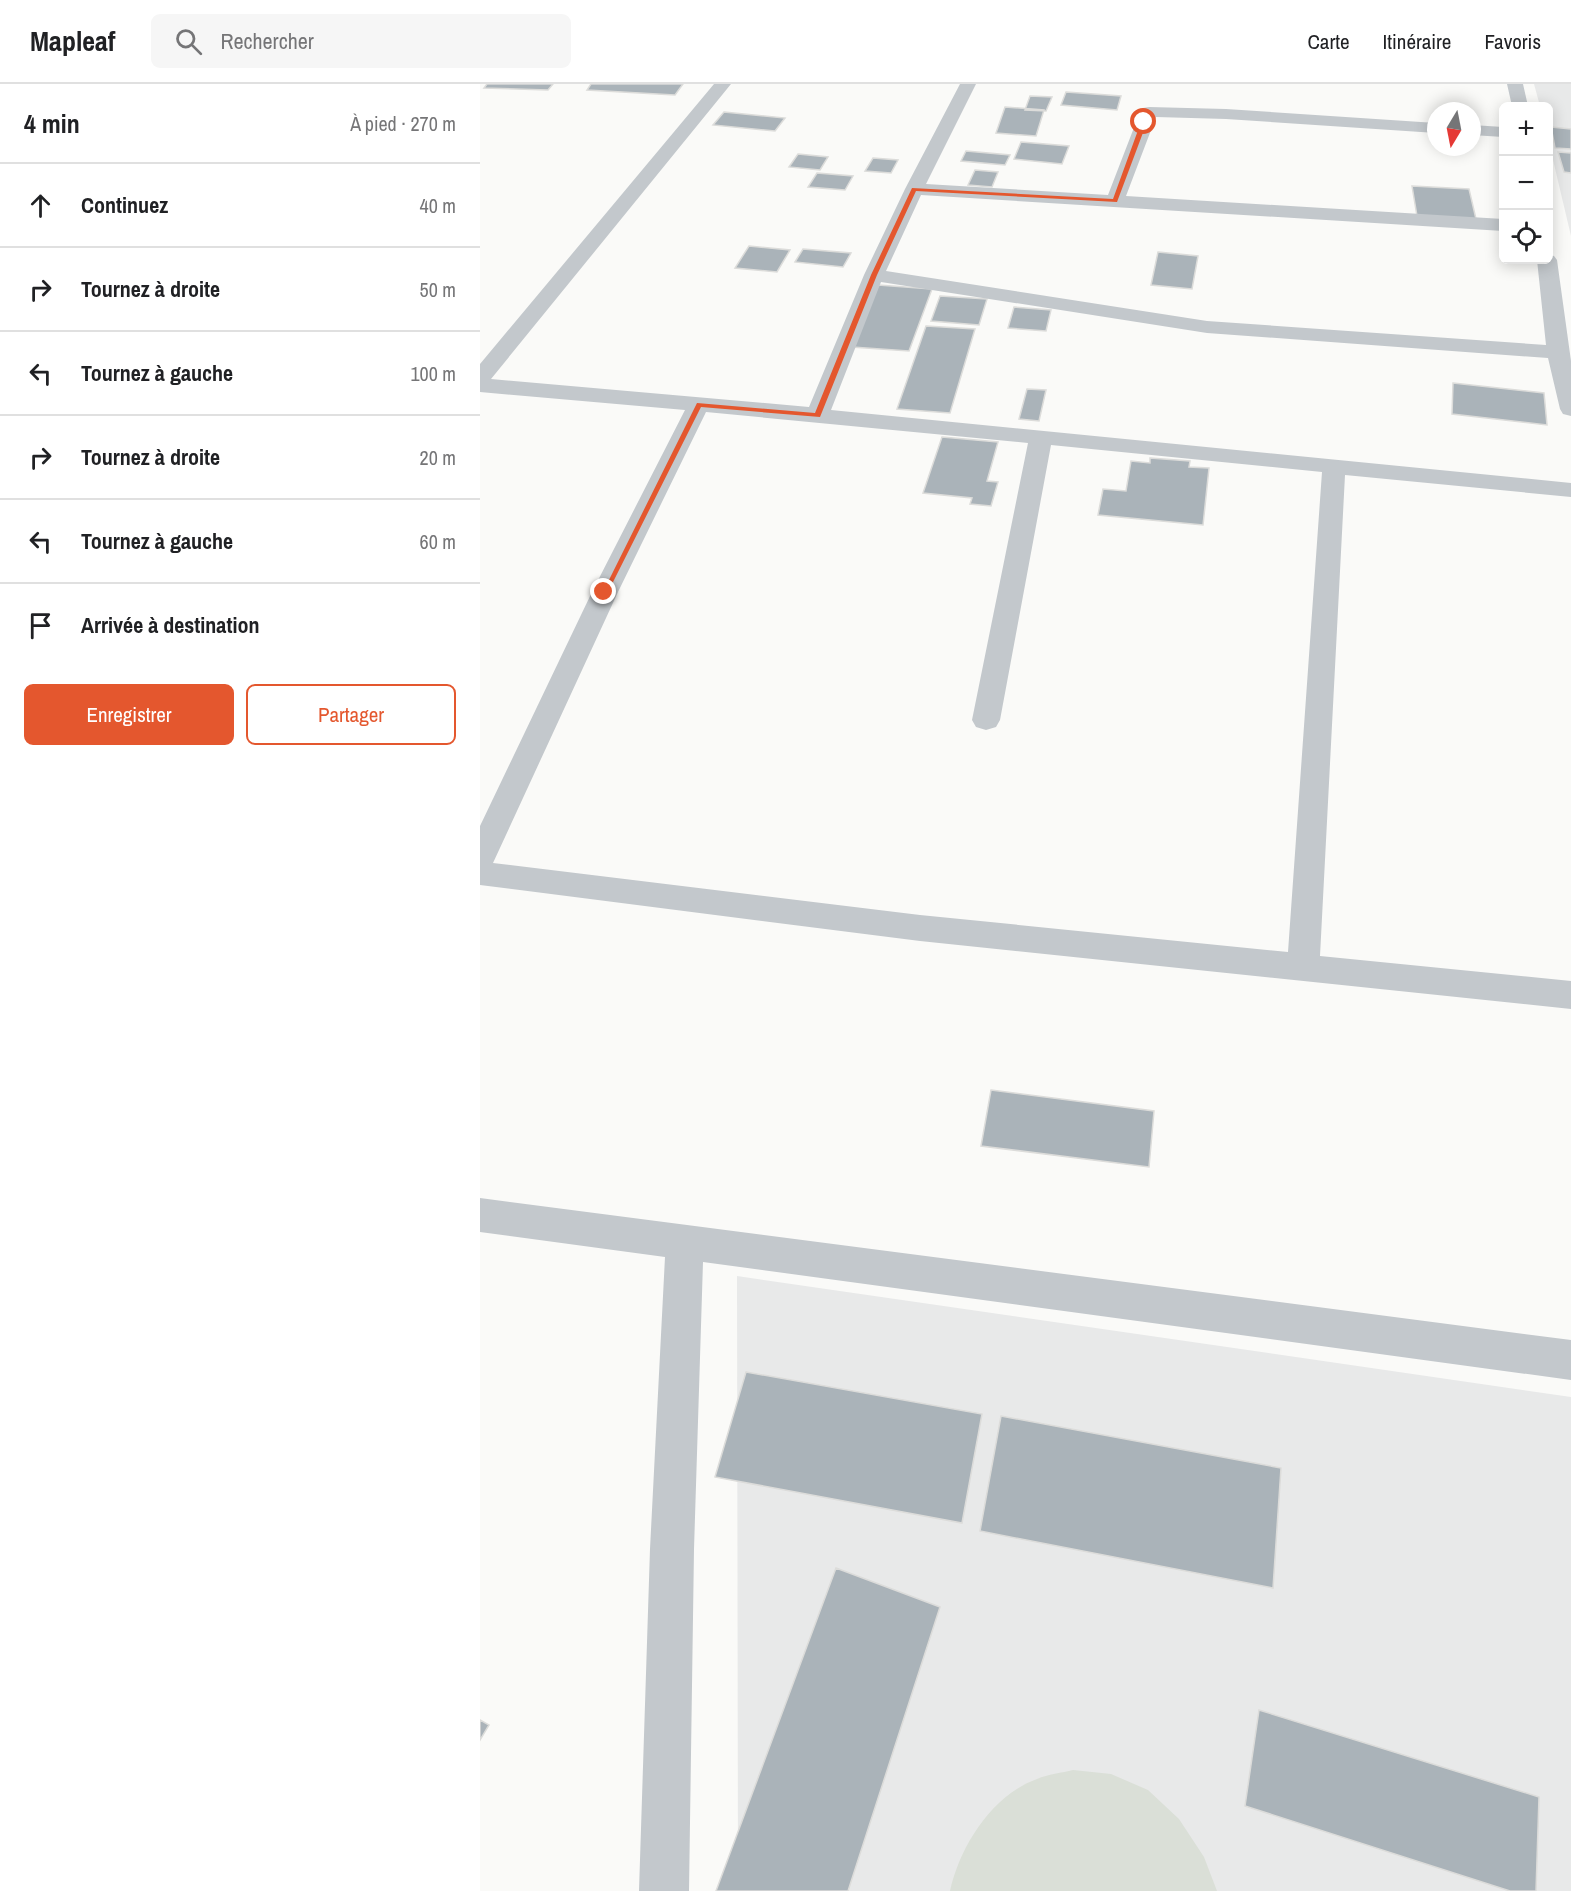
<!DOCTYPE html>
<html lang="fr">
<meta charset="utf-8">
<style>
:root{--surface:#fff;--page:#f6f6f6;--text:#202124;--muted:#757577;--line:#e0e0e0;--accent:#e4572e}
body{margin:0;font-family:"Archivo Narrow",sans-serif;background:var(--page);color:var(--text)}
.controls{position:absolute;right:18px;top:18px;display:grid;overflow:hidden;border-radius:9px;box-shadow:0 3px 15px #0003}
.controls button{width:54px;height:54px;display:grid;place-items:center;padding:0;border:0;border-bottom:2px solid var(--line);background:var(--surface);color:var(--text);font:30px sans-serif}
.compass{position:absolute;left:947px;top:18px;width:54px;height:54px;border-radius:50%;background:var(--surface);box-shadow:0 3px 15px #0003;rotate:190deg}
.stop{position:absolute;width:18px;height:18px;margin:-14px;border:4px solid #e4572e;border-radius:50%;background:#fff}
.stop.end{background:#e4572e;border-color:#fff;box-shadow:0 2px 6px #0008}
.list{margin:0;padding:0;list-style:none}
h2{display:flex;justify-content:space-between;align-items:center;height:78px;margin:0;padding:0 24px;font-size:26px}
h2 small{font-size:20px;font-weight:400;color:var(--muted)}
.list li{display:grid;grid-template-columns:39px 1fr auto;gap:18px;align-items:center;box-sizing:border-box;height:84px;padding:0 24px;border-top:2px solid var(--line)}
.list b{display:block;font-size:22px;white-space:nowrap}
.list em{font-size:20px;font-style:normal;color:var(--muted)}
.actions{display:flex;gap:12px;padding:18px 24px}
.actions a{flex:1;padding:14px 0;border:2px solid var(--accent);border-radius:9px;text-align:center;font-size:21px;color:var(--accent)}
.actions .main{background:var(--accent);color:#fff}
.icon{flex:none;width:33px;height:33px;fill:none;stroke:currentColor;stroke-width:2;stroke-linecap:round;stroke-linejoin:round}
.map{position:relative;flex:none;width:1091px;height:1807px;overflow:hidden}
header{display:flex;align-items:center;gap:36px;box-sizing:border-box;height:84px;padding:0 30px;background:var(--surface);border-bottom:2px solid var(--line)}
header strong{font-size:28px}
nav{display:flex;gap:33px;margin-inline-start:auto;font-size:21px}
.search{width:420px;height:54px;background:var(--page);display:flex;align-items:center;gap:15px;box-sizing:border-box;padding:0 21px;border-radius:9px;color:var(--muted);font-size:22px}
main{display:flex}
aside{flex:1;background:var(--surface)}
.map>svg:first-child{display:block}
</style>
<header>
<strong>Mapleaf</strong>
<div class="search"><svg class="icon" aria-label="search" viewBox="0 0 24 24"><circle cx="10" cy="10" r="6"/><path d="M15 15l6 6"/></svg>Rechercher</div>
<nav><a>Carte</a><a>Itinéraire</a><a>Favoris</a></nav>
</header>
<main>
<aside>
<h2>4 min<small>À pied · 270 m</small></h2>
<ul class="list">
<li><svg class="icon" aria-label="ahead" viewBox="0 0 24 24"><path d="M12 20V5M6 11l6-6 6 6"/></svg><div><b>Continuez</b></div><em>40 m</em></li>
<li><svg class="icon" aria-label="right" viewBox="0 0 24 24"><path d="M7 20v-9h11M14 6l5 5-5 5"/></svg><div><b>Tournez à droite</b></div><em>50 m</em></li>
<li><svg class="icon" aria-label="left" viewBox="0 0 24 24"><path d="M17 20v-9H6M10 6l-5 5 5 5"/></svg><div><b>Tournez à gauche</b></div><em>100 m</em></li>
<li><svg class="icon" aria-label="right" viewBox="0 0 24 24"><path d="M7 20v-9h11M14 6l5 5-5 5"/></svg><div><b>Tournez à droite</b></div><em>20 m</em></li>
<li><svg class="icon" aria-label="left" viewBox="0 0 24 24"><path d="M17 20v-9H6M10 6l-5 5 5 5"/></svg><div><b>Tournez à gauche</b></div><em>60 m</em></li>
<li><svg class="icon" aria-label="arrive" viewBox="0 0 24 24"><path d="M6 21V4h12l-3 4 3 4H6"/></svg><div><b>Arrivée à destination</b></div></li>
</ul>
<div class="actions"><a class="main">Enregistrer</a><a>Partager</a></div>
</aside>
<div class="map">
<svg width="1091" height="1807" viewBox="0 0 1091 1807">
<rect width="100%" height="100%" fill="#fafaf8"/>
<!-- built -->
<path fill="#e8e9e9" d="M 1054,0 L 1091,0 L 1091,152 L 1069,59 L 1068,22 L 1060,22 Z
M 257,1192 L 1091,1313 L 1091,1807 L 258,1807 Z"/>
<!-- green -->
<path fill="#dadfd7" d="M 593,1686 L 631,1690 L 668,1706 L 699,1735 L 724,1773 L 737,1807 L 470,1807 C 480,1762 512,1711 557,1695 C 568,1690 582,1689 593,1686 Z"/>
<!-- building -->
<path fill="#aab3b9" stroke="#dcdcda" stroke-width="1.5" d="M 7,0 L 73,0 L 68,6 L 4,4 Z
M 111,0 L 203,0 L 195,11 L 107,6 Z
M 586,8 L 641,12 L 637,26 L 581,21 Z
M 550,12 L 572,13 L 566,27 L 545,26 Z
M 525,23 L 564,26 L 556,52 L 516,49 Z
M 244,28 L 305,34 L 295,47 L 233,41 Z
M 1071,43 L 1091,45 L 1091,65 L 1075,64 Z
M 541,58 L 589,62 L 582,80 L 534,75 Z
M 486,67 L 530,71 L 525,81 L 481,77 Z
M 1078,68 L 1091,69 L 1091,89 L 1084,88 Z
M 318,70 L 348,73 L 340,86 L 309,83 Z
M 393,74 L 418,76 L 411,89 L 385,87 Z
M 495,86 L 518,88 L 512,103 L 488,101 Z
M 337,89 L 373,92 L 365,106 L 328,103 Z
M 932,102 L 989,105 L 996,135 L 937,132 Z
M 269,162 L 310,166 L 297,188 L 255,184 Z
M 323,165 L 371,169 L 363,183 L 315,178 Z
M 678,168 L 718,172 L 712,205 L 671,201 Z
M 398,201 L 452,205 L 429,267 L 372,263 Z
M 460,212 L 507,215 L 499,241 L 451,237 Z
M 534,223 L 571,226 L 566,247 L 528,244 Z
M 446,242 L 495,245 L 470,329 L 417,325 Z
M 973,299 L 1064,309 L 1067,341 L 972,330 Z
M 547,305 L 566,306 L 559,337 L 539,335 Z
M 462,353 L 518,358 L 507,397 L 518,398 L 511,422 L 490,420 L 492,414 L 443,409 Z
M 670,374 L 710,377 L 709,383 L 729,384 L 723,441 L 618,431 L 623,405 L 646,407 L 651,377 L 670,379 Z
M 511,1006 L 674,1027 L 669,1083 L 501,1062 Z
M 266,1288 L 502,1330 L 482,1439 L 235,1393 Z
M 521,1332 L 801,1384 L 793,1504 L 500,1447 Z
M 356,1484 L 460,1523 L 368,1807 L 236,1807 Z
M 779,1626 L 1059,1713 L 1056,1807 L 1030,1807 L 765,1722 Z
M 0,1636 L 9,1641 L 0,1656 Z"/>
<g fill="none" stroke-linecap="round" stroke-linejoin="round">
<!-- minor -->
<path fill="#c3c8cc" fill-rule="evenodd" d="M 234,0 L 251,0 L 11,295 L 329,323 L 384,191 L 425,105 L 480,0 L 496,0 L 446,100 L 628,111 L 660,28 L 663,24 L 669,23 L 746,25 L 956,39 L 956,49 L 746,35 L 676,33 L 646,112 L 1023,135 L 1023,147 L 441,111 L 406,187 L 727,237 L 1066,261 L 1057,176 L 1068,176 L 1068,170 L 1074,172 L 1077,176 L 1091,277 L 1091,332 L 1083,330 L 1080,325 L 1068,274 L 727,249 L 401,198 L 351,326 L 1091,399 L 1091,413 L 865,391 L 840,872 L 1091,897 L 1091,925 L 440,857 L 0,801 L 0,742 L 112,508 L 205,326 L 0,308 L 0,280 ZM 226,328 L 548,359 L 492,636 L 496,643 L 506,646 L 516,643 L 520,636 L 571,361 L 842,388 L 808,868 L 440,831 L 13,779 L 138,508 Z
M 1027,0 L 1043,0 L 1048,22 L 1032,22 Z
M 992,41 L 1023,43 L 1023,53 L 992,51 Z
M 0,1114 L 1091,1256 L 1091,1296 L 223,1178 L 214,1465 L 209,1807 L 159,1807 L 170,1465 L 185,1173 L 0,1148 Z"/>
</g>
<!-- route -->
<path fill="#e4572e" d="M 664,36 L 667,38 L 637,118 L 436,107 L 397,191 L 340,333 L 221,323 L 128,508 L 122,510 L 217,319 L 335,329 L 391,191 L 432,104 L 633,115 L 661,38 Z"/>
</svg>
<div class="controls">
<button>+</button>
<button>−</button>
<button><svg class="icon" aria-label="locate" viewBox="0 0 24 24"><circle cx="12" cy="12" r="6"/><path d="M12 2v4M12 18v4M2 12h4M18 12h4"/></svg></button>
</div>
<svg class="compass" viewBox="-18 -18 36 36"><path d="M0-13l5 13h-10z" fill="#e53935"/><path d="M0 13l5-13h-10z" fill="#757577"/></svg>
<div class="stop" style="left:664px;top:38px"></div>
<div class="stop end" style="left:124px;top:508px"></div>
</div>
</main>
